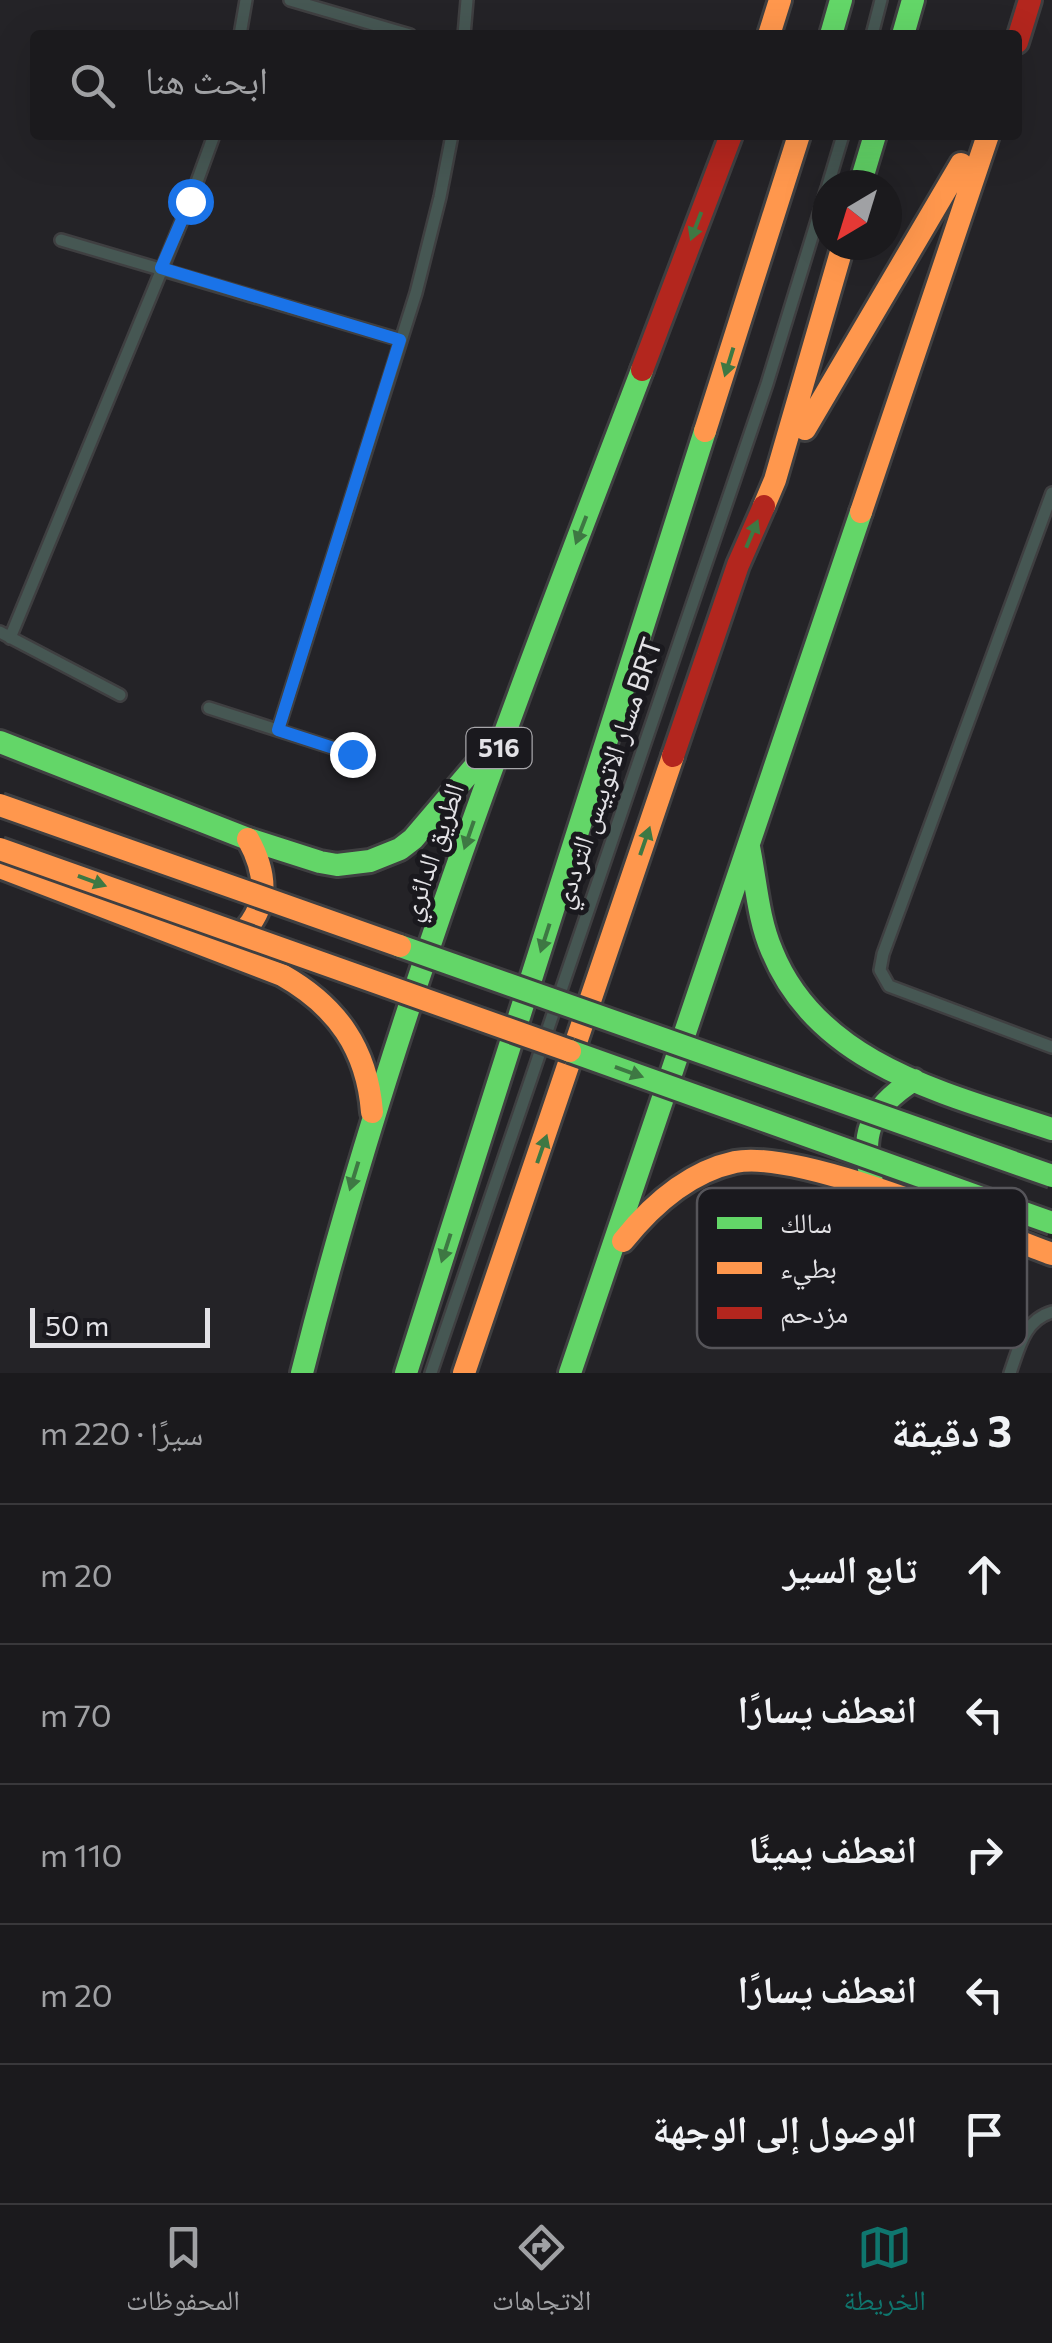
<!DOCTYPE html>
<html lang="ar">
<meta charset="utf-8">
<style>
:root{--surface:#1b1a1d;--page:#242326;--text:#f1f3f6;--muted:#a0a1a4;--line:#39383b;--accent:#0f766e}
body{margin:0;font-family:Commissioner,"Noto Naskh Arabic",sans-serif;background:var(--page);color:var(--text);direction:rtl}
.compass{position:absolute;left:812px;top:170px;width:90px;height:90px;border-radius:50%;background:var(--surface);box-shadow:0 10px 40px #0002;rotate:218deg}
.scale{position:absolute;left:30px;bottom:25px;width:180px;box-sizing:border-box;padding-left:10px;border:5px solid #e3e2e6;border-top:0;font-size:28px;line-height:35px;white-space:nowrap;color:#e3e2e6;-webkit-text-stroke:8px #1a191e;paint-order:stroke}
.stop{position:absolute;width:30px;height:30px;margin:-22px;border:8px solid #1a73e8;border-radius:50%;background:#fff}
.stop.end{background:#1a73e8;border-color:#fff;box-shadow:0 2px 10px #0008}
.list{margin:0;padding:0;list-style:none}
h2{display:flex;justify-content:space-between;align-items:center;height:130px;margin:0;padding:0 40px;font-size:42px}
h2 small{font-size:32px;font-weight:400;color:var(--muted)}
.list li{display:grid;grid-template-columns:65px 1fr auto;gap:30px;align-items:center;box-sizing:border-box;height:140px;padding:0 40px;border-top:2px solid var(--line)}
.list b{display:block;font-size:38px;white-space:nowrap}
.list em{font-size:32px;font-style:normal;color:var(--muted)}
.icon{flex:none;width:55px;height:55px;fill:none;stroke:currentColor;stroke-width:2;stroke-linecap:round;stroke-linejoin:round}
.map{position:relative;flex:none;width:1052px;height:1373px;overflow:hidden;direction:ltr}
.search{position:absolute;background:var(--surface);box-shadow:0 10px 40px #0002;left:30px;right:30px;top:30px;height:110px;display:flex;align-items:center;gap:25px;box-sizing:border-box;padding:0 35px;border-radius:10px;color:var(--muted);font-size:38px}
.sheet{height:830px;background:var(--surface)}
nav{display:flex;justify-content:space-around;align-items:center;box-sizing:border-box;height:140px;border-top:2px solid var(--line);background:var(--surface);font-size:28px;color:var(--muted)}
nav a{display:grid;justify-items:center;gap:5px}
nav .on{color:var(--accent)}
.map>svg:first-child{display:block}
</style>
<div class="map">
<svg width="1052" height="1373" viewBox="0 0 1052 1373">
<rect width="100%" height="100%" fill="#242327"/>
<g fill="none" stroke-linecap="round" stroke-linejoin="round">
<!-- lane casing -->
<g stroke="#3f3f41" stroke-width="16">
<path id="lane" d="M 290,0 L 410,35
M 240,35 L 246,0
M 464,35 L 467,0
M 872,35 L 881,0
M 828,185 L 843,135
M 61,240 L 401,340
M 1052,493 L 883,954 L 880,970 L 889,986 L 1052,1047
M 0,632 L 120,695
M 10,638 L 190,201 L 214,135
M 209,708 L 352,754
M 278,730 L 416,293 L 440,197 L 452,135
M 431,1373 L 767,384 L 827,188
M 1010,1373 C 1019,1348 1024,1320 1052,1312"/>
</g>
<!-- fast casing -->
<g stroke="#3f3f41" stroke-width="28">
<path id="fast" d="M 831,35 L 841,0
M 903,35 L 913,0
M 860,185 L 875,135
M 0,742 L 248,839 L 320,862 L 337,865 L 370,861 L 400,849 L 413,839 L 488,751
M 749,847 C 756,881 758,919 772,951 C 818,1065 947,1094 1052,1129
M 874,1189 C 858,1137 868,1109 914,1080
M 302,1373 C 388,1030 516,699 642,370
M 406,1373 L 705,431
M 570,1373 L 861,512"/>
</g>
<!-- slow casing -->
<g stroke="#3f3f41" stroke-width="28">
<path id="slow" d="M 769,35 L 780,0
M 805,429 L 961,164
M 705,431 L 799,135
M 764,506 L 775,480 L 843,245
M 861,512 L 988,135
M 0,867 L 282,975 C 337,1006 367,1049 372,1112
M 220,951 C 265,922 274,886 248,839
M 623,1241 C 651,1206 689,1172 735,1162 C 799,1149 984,1229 1052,1254
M 464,1373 L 673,756"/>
</g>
<!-- jam casing -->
<g stroke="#3f3f41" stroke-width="28">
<path id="jam" d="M 1017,42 L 1030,0
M 642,370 L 731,135
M 673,756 L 738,565 L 764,506"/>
</g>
<!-- lane -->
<use href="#lane" stroke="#465753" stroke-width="11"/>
<!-- fast -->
<use href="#fast" stroke="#63d668" stroke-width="22"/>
<!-- slow -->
<use href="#slow" stroke="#ff974d" stroke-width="22"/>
<!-- jam -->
<use href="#jam" stroke="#b3261e" stroke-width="22"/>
<!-- fast-bridge casing -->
<g stroke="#3f3f41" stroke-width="28" stroke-linecap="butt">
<path id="fast-bridge" d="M 400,946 L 1052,1176
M 570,1051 L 1052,1223"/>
</g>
<!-- slow-bridge casing -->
<g stroke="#3f3f41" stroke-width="28" stroke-linecap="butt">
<path id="slow-bridge" d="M 0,805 L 400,946
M 0,849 L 570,1051"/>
</g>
<!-- fast-bridge -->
<use href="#fast-bridge" stroke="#63d668" stroke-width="22"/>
<!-- slow-bridge -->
<use href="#slow-bridge" stroke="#ff974d" stroke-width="22"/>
</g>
<!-- one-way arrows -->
<defs><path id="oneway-solid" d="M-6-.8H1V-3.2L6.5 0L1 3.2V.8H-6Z" transform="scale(2.5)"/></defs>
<g fill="#3e7843">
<use href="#oneway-solid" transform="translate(696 226) rotate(111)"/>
<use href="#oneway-solid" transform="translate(729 362) rotate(107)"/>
<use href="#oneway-solid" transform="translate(581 530) rotate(111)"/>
<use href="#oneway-solid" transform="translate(752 534) rotate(-67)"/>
<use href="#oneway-solid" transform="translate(469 835) rotate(109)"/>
<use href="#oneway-solid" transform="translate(645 841) rotate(-71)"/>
<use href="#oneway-solid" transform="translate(92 881) rotate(20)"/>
<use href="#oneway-solid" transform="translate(545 938) rotate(108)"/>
<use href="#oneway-solid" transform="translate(629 1072) rotate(20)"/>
<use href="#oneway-solid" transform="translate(542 1149) rotate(-71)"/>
<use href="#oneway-solid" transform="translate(354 1176) rotate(107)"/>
<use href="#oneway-solid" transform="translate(446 1248) rotate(108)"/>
</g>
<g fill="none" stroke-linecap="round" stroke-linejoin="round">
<!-- route -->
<path stroke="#1a73e8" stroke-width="12" d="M 190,201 L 161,268 L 400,340 L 278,730 L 352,754"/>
</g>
<g text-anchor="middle" stroke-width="10" stroke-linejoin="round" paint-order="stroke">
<!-- shield labels -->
<rect fill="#1a191e" stroke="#a7a6aa" stroke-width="2.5" x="466.5" y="728" width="65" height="40" rx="8"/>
<g font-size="25" font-weight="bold" fill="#e3e2e6">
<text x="499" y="757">516</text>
</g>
<!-- street labels -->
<g font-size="28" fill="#e3e2e6" stroke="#1a191e">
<text transform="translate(607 773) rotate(-71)" y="10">مسار الاتوبيس الترددي BRT</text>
<text transform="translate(432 852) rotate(-71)" y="10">الطريق الدائري</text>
</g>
</g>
<!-- legend -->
<rect x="697" y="1188" width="330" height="160" rx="15" fill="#1a191e" stroke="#56555a" stroke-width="2.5"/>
<rect x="717" y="1217" width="45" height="12" fill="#63d668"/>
<rect x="717" y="1262" width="45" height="12" fill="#ff974d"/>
<rect x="717" y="1307" width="45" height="12" fill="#b3261e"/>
<g font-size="28" fill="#e3e2e6">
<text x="780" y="1233">سالك</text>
<text x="780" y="1278">بطيء</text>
<text x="780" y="1323">مزدحم</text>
</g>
</svg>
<svg class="compass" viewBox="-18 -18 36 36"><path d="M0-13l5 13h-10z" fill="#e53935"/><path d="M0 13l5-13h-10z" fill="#a0a1a4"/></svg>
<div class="scale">50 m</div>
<div class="stop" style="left:190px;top:201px"></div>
<div class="stop end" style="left:352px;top:754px"></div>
<div class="search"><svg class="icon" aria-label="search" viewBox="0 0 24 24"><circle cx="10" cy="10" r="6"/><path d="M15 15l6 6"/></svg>ابحث هنا</div>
</div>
<section class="sheet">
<h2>3 دقيقة<small>سيرًا · 220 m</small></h2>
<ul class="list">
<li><svg class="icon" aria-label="ahead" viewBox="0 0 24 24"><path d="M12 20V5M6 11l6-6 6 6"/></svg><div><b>تابع السير</b></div><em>20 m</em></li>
<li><svg class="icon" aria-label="left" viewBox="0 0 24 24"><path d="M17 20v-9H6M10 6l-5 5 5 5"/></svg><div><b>انعطف يسارًا</b></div><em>70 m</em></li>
<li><svg class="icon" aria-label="right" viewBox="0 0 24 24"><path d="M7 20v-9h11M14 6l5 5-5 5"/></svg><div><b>انعطف يمينًا</b></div><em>110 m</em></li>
<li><svg class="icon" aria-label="left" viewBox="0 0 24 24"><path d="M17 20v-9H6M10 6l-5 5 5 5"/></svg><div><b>انعطف يسارًا</b></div><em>20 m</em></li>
<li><svg class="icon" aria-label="arrive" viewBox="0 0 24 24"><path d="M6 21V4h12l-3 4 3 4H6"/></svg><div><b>الوصول إلى الوجهة</b></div></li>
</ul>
</section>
<nav>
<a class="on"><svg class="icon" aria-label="map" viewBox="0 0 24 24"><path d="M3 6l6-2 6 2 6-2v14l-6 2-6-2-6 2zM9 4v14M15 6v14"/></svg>الخريطة</a>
<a><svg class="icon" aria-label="directions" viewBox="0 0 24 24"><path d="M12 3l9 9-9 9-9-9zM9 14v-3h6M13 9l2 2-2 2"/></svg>الاتجاهات</a>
<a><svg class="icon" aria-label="saved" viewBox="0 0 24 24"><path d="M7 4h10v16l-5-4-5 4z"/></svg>المحفوظات</a>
</nav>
